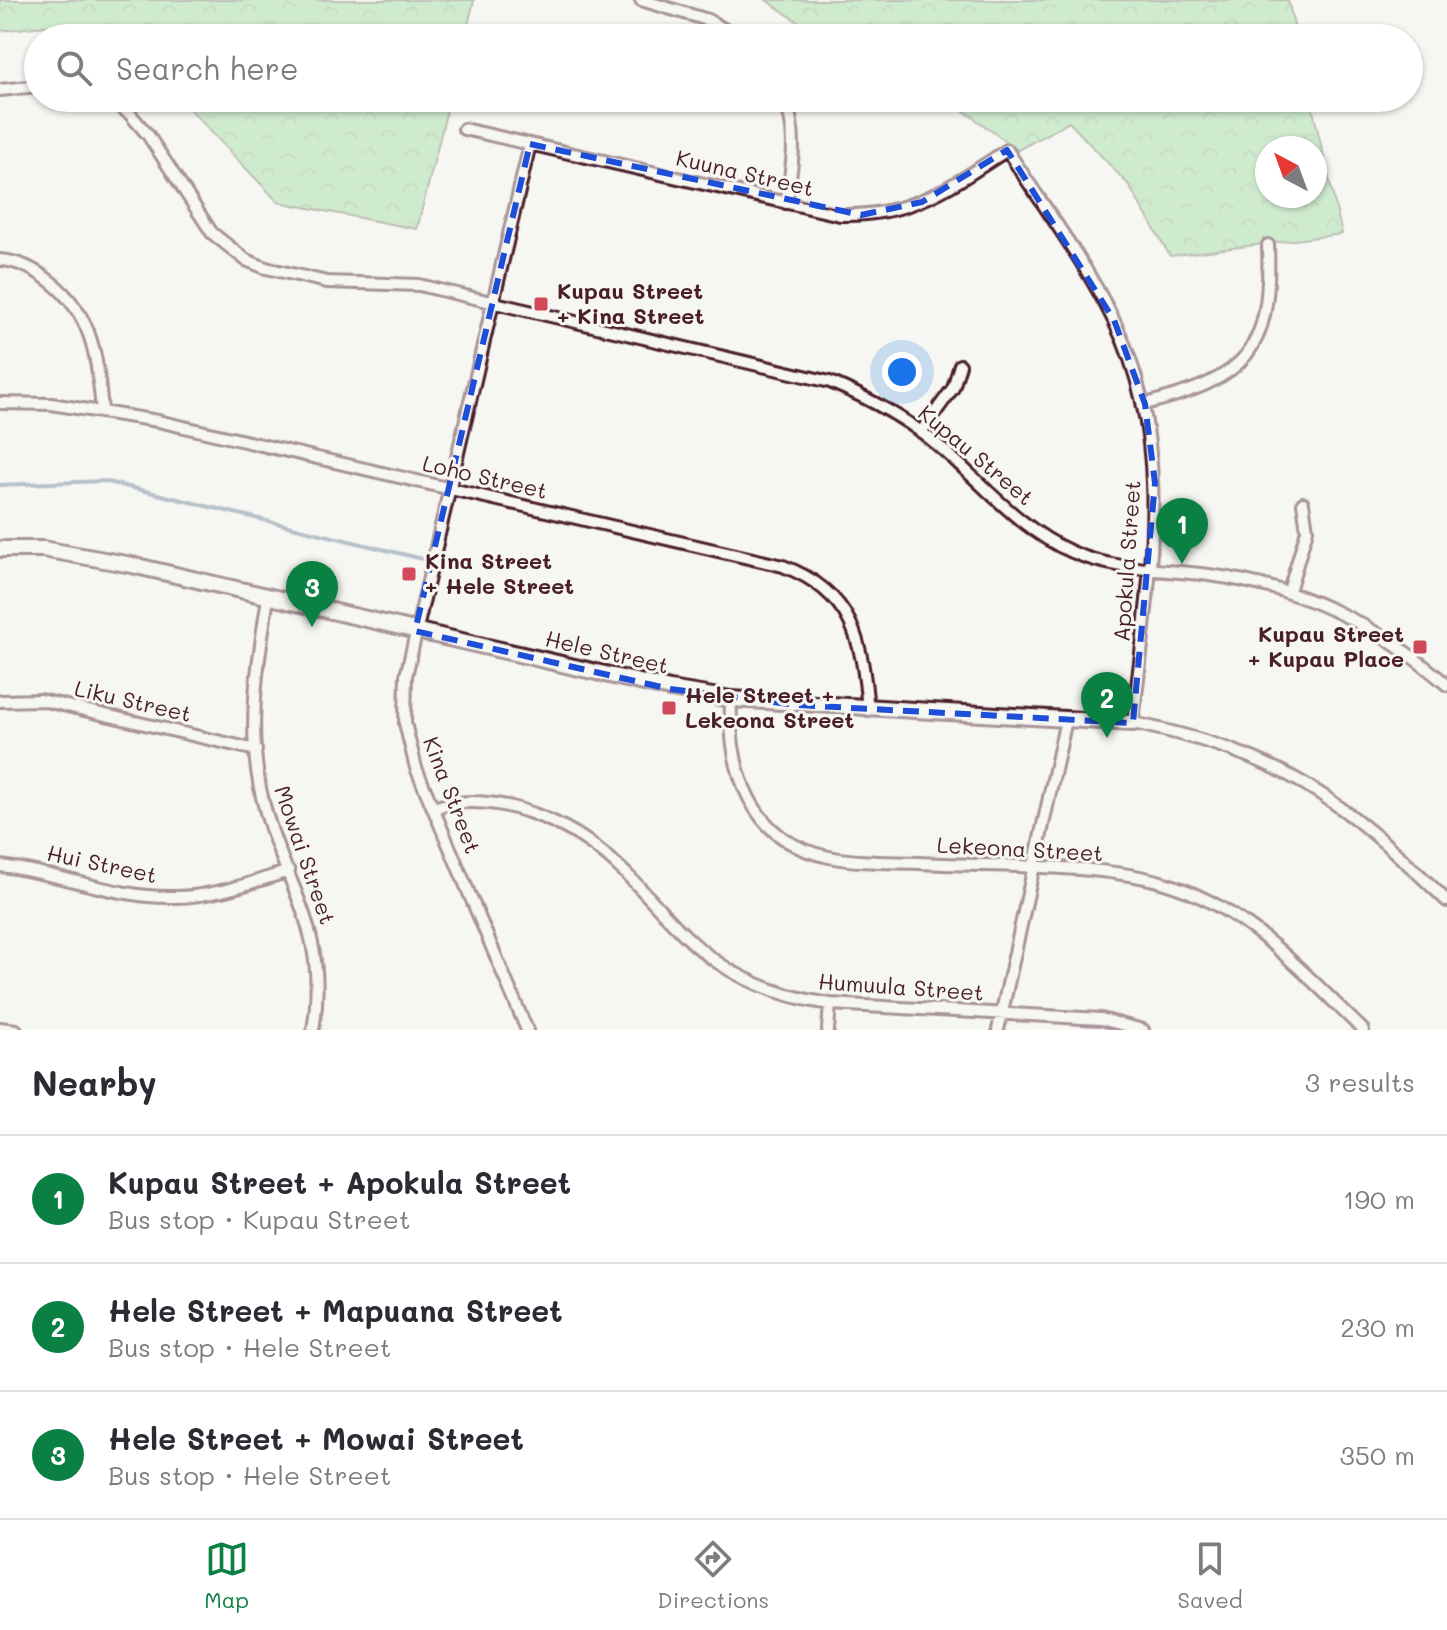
<!DOCTYPE html>
<meta charset="utf-8">
<style>
:root{--surface:#fff;--page:#f2f2f3;--text:#2b2b33;--muted:#7c7c81;--line:#e1e1e2;--accent:#0b8043}
body{margin:0;font-family:Mali,sans-serif;background:var(--page);color:var(--text)}
.compass{position:absolute;left:1255px;top:136px;width:72px;height:72px;border-radius:50%;background:var(--surface);box-shadow:0 2px 6px #0004;rotate:319deg}
.you{position:absolute;left:902px;top:372px;width:28px;height:28px;margin:-20px;border:6px solid #fff;border-radius:50%;background:#1a73e8;box-shadow:0 0 0 12px #1a73e833}
.badge{display:grid;place-items:center;width:52px;height:52px;border-radius:50%;background:var(--accent);color:#fff;font-size:26px;font-weight:700}
.pin{position:absolute;translate:-50% -66px;filter:drop-shadow(0 2px 4px #0008)}
.pin::after{content:'';position:absolute;top:42px;width:28px;height:24px;background:inherit;clip-path:polygon(0 0,100% 0,50% 100%)}
.list{margin:0;padding:0;list-style:none}
h2{display:flex;justify-content:space-between;align-items:center;height:104px;margin:0;padding:0 32px;font-size:34px}
h2 small{font-size:26px;font-weight:400;color:var(--muted)}
.list li{display:grid;grid-template-columns:52px 1fr auto;gap:24px;align-items:center;box-sizing:border-box;height:128px;padding:0 32px;border-top:2px solid var(--line)}
.list b{display:block;font-size:30px;white-space:nowrap}
.list p{margin:0;font-size:26px;white-space:nowrap;color:var(--muted)}
.list em{font-size:26px;font-style:normal;color:var(--muted)}
.icon{flex:none;width:44px;height:44px;fill:none;stroke:currentColor;stroke-width:2;stroke-linecap:round;stroke-linejoin:round}
.map{position:relative;flex:none;width:1447px;height:1030px;overflow:hidden}
.search{position:absolute;background:var(--surface);box-shadow:0 2px 6px #0004;left:24px;right:24px;top:24px;height:88px;display:flex;align-items:center;gap:20px;box-sizing:border-box;padding:0 28px;border-radius:44px;color:var(--muted);font-size:30px}
.sheet{height:488px;background:var(--surface)}
nav{display:flex;justify-content:space-around;align-items:center;box-sizing:border-box;height:112px;border-top:2px solid var(--line);background:var(--surface);font-size:22px;color:var(--muted)}
nav a{display:grid;justify-items:center;gap:4px}
nav .on{color:var(--accent)}
.map>svg:first-child{display:block}
</style>
<div class="map">
<svg width="1447" height="1030" viewBox="0 0 1447 1030">
<defs>
<pattern id="forest-crowns" width="20" height="18" patternUnits="userSpaceOnUse" patternTransform="scale(2)"><rect width="20" height="18" fill="#a1dda3"/><path d="M2 6a3 3 0 1 1 6 0M12 15a3 3 0 1 1 6 0" fill="none" stroke="#8cbd8c"/></pattern>
</defs>
<rect width="100%" height="100%" fill="#f6f6f2"/>
<filter id="ink" filterUnits="userSpaceOnUse"><feTurbulence type="fractalNoise" baseFrequency=".0125" numOctaves="2"/><feDisplacementMap in="SourceGraphic" scale="16" xChannelSelector="R" yChannelSelector="G"/><feConvolveMatrix kernelMatrix="1 2 1 2 8 2 1 2 1" color-interpolation-filters="sRGB"/></filter>
<g filter="url(#ink)">
<!-- forest -->
<path fill="url(#forest-crowns)" stroke="#767e67" stroke-width="2" fill-rule="evenodd" d="M 0,0 L 474,0 L 465,38 L 96,38 L 45,26 L 0,31 Z
M 766,0 L 1288,0 L 1297,38 L 843,38 L 803,25 Z
M 179,98 L 450,98 L 417,229 L 278,202 Z
M 925,98 L 1310,98 L 1342,234 L 1170,256 L 1128,184 L 1069,122 L 1018,150 L 960,108 ZM 1267,148 L 1315,148 L 1315,196 L 1267,196 Z"/>
<g fill="none" stroke-linecap="round" stroke-linejoin="round">
<!-- stream -->
<path stroke="#6c8199" stroke-width="4" d="M 0,485 L 104,481 L 431,561"/>
<!-- street casing -->
<g stroke="#4a1f2b" stroke-width="16">
<path id="street" d="M 641,0 L 708,20 L 739,38
M 0,90 L 38,86
M 108,98 L 130,114 L 148,135 L 212,233 L 246,260 L 266,268 L 327,282 L 419,285 L 830,382 C 861,395 892,411 920,431 C 971,468 1013,527 1072,552 C 1116,571 1162,569 1209,575 C 1301,587 1377,624 1447,685
M 784,98 C 799,133 792,167 786,203
M 464,129 L 840,215 C 911,217 950,187 1007,150 C 1043,206 1085,261 1114,321 C 1177,449 1147,587 1133,723 C 1284,755 1338,796 1447,901
M 0,260 C 19,261 36,270 51,282 C 94,316 97,359 102,410
M 0,403 L 51,404 L 158,421 L 783,566 C 854,593 862,641 868,710
M 1145,404 C 1247,378 1272,352 1268,245
M 921,432 L 953,388 L 960,365
M 1289,591 L 1307,530 L 1303,503
M 268,598 C 258,661 247,724 260,788 C 279,881 331,924 313,1030
M 731,699 C 728,769 750,842 829,857 C 858,863 889,862 919,863 C 991,867 1093,863 1161,882 C 1246,906 1301,971 1363,1030
M 0,701 L 41,700 L 256,750
M 433,808 C 495,788 571,822 617,865 C 651,896 679,936 717,962 C 752,986 789,998 830,1004 L 1101,1019 L 1143,1030
M 0,866 C 58,872 117,899 175,897 C 214,897 253,882 289,871
M 0,1028 L 16,1030
M 527,1030 L 416,768 L 405,723 L 406,676 L 530,144
M 828,1030 L 830,1004
M 998,1030 L 1066,720"/>
</g>
<!-- secondary casing -->
<g stroke="#4a1f2b" stroke-width="20">
<path id="secondary" d="M 0,549 L 43,549 L 132,565 L 670,689 L 731,699 L 1133,723"/>
</g>
<!-- street -->
<use href="#street" stroke="#f6f6f2" stroke-width="10"/>
<!-- secondary -->
<use href="#secondary" stroke="#f6f6f2" stroke-width="14"/>
</g>
</g>
<!-- marked area -->
<path d="M0 0H1447V1030H0ZM 530,144 L 861,215 L 922,202 L 1007,150 L 1114,320 L 1145,404 L 1155,483 L 1133,723 L 797,705 L 670,689 L 415,631 Z" fill="#f6f6f2" fill-opacity=".55" fill-rule="evenodd"/>
<path fill="none" stroke="#1d4ed8" stroke-width="6" stroke-dasharray="16 10" stroke-linejoin="round" d="M 530,144 L 861,215 L 922,202 L 1007,150 L 1114,320 L 1145,404 L 1155,483 L 1133,723 L 797,705 L 670,689 L 415,631 Z"/>
<!-- markers -->
<g fill="#d1495b" stroke="#f6f6f2" stroke-width="3">
<rect x="533" y="296" width="16" height="16" rx="4"/>
<rect x="401" y="566" width="16" height="16" rx="4"/>
<rect x="1412" y="639" width="16" height="16" rx="4"/>
<rect x="661" y="700" width="16" height="16" rx="4"/>
</g>
<g text-anchor="middle" stroke-width="6" stroke-linejoin="round" paint-order="stroke">
<!-- street labels -->
<g font-size="22" fill="#4a1f2b" stroke="#f6f6f2">
<text transform="translate(745 173) rotate(13)" y="8">Kuuna Street</text>
<text transform="translate(976 455) rotate(40)" y="8">Kupau Street</text>
<text transform="translate(485 477) rotate(13)" y="8">Loho Street</text>
<text transform="translate(1127 561) rotate(-86)" y="8">Apokula Street</text>
<text transform="translate(607 652) rotate(13)" y="8">Hele Street</text>
<text transform="translate(133 701) rotate(13)" y="8">Liku Street</text>
<text transform="translate(452 795) rotate(69)" y="8">Kina Street</text>
<text transform="translate(1020 849) rotate(3)" y="8">Lekeona Street</text>
<text transform="translate(305 855) rotate(71)" y="8">Mowai Street</text>
<text transform="translate(102 864) rotate(12)" y="8">Hui Street</text>
<text transform="translate(901 987) rotate(4)" y="8">Humuula Street</text>
</g>
<!-- poi labels -->
<g font-size="22" font-weight="bold" fill="#4a1f2b" stroke="#f6f6f2" text-anchor="start">
<text x="557" y="299">Kupau Street<tspan x="557" dy="25">+ Kina Street</tspan></text>
<text x="425" y="569">Kina Street<tspan x="425" dy="25">+ Hele Street</tspan></text>
<text x="1404" y="642" text-anchor="end">Kupau Street<tspan x="1404" dy="25">+ Kupau Place</tspan></text>
<text x="685" y="703">Hele Street +<tspan x="685" dy="25">Lekeona Street</tspan></text>
</g>
</g>
</svg>
<svg class="compass" viewBox="-18 -18 36 36"><path d="M0-13l5 13h-10z" fill="#e53935"/><path d="M0 13l5-13h-10z" fill="#7c7c81"/></svg>
<div class="you"></div>
<div class="pin badge" style="left:1182px;top:564px">1</div>
<div class="pin badge" style="left:1107px;top:738px">2</div>
<div class="pin badge" style="left:312px;top:627px">3</div>
<div class="search"><svg class="icon" aria-label="search" viewBox="0 0 24 24"><circle cx="10" cy="10" r="6"/><path d="M15 15l6 6"/></svg>Search here</div>
</div>
<section class="sheet">
<h2>Nearby<small>3 results</small></h2>
<ul class="list">
<li><span class="badge">1</span><div><b>Kupau Street + Apokula Street</b><p>Bus stop · Kupau Street</p></div><em>190 m</em></li>
<li><span class="badge">2</span><div><b>Hele Street + Mapuana Street</b><p>Bus stop · Hele Street</p></div><em>230 m</em></li>
<li><span class="badge">3</span><div><b>Hele Street + Mowai Street</b><p>Bus stop · Hele Street</p></div><em>350 m</em></li>
</ul>
</section>
<nav>
<a class="on"><svg class="icon" aria-label="map" viewBox="0 0 24 24"><path d="M3 6l6-2 6 2 6-2v14l-6 2-6-2-6 2zM9 4v14M15 6v14"/></svg>Map</a>
<a><svg class="icon" aria-label="directions" viewBox="0 0 24 24"><path d="M12 3l9 9-9 9-9-9zM9 14v-3h6M13 9l2 2-2 2"/></svg>Directions</a>
<a><svg class="icon" aria-label="saved" viewBox="0 0 24 24"><path d="M7 4h10v16l-5-4-5 4z"/></svg>Saved</a>
</nav>
